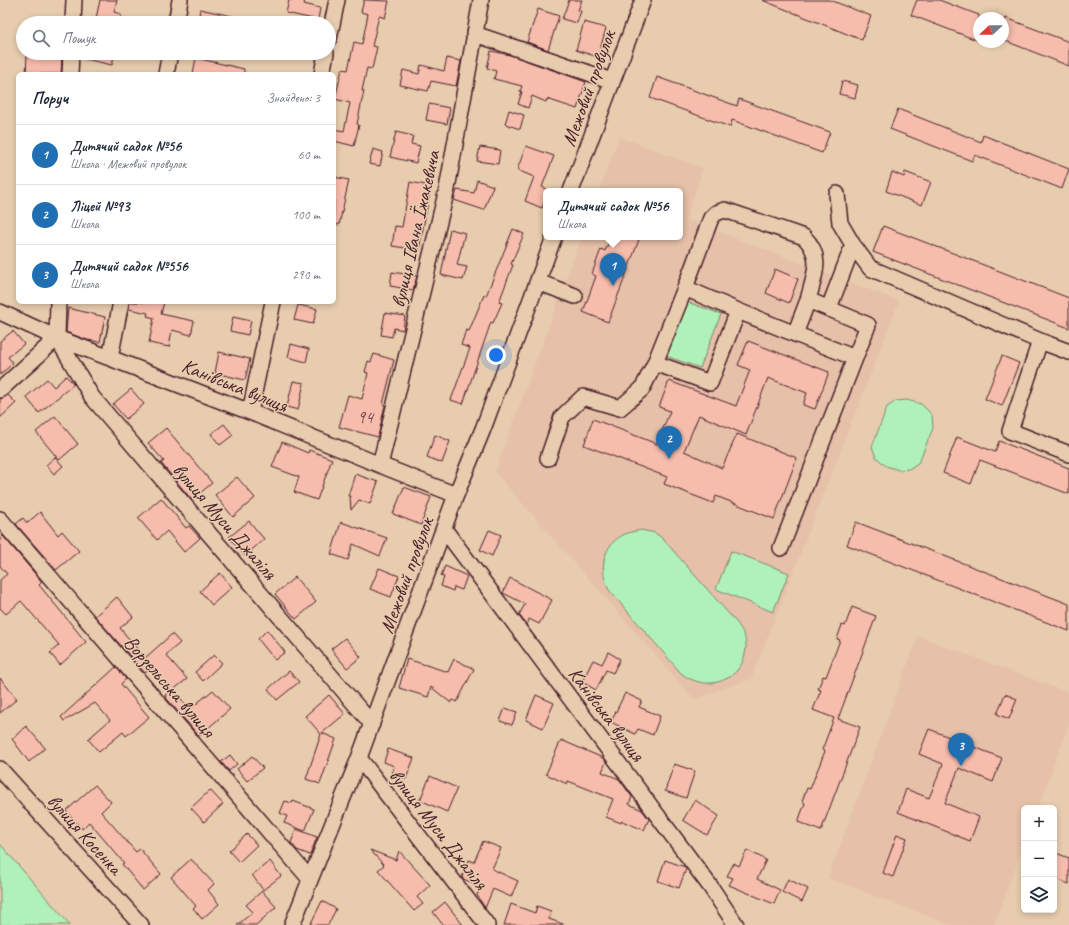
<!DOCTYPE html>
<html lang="uk">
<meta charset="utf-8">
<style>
:root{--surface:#fff;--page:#f2f2f3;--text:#1f2937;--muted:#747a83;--line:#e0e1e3;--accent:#1f6fb2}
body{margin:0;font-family:Caveat,sans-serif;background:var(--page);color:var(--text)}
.controls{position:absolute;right:12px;bottom:12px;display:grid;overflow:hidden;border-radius:6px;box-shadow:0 2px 6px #0003}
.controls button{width:36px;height:36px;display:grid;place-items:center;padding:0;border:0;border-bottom:1px solid var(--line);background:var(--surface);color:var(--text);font:20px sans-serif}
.compass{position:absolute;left:973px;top:12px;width:36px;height:36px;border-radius:50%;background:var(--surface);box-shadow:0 2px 6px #0003;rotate:248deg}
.you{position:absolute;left:496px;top:355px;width:14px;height:14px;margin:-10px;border:3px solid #fff;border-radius:50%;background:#1a73e8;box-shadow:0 0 0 6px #1a73e833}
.badge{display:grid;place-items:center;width:26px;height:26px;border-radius:50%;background:var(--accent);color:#fff;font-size:13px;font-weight:700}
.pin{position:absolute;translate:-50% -33px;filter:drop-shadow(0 1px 2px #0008)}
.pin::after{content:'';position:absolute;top:21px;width:14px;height:12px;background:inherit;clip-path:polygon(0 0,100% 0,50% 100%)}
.popup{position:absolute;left:543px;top:188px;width:140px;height:52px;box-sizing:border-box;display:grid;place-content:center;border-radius:6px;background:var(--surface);filter:drop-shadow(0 1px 3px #0005);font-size:13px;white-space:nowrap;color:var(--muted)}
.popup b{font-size:15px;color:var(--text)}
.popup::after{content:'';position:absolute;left:50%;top:100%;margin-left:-8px;border:8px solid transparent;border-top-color:var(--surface)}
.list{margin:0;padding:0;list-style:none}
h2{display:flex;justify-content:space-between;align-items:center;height:52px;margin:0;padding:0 16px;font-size:17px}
h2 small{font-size:13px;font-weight:400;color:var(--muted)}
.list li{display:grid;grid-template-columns:26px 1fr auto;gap:12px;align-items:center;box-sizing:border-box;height:60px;padding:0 16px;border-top:1px solid var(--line)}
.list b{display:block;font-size:15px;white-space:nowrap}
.list p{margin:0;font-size:13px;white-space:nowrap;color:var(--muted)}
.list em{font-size:13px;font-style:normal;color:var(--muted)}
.icon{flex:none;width:22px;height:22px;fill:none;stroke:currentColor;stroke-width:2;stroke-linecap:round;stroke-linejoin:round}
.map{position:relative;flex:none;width:1069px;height:925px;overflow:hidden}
.search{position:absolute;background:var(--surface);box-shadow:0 2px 6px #0003;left:16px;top:16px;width:320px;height:44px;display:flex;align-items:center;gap:10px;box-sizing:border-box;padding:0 14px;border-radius:22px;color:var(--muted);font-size:15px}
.panel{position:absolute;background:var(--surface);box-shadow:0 2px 6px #0003;left:16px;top:72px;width:320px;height:232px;border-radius:6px}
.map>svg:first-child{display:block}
</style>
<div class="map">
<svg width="1069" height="925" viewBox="0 0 1069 925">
<rect width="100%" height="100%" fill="#e7ccae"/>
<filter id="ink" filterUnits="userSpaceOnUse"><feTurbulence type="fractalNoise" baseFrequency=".025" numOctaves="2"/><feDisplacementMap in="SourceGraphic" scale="8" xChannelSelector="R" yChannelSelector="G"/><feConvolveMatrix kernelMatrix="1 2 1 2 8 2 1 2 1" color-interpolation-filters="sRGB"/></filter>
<g filter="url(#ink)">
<!-- built -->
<path fill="#e6c0a8" d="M 619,137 L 703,168 L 686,219 L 899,301 L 751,679 L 694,699 L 495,472 L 582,237 L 680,237 L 680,191 L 599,191 Z
M 918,636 L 1069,693 L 1069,724 L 1038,808 L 1024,808 L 1024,844 L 994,925 L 952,925 L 828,878 Z"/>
<!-- green -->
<path fill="#b0f1b9" stroke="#7d8872" d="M 687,302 L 721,314 L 700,368 L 666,356 Z
M 907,400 L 921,404 L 932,415 L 933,428 L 919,462 L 909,469 L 899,470 L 886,466 L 876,457 L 872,447 L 887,407 L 896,401 Z
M 641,530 L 655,533 L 662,538 L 737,623 C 742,630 746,637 746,646 C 745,681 706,694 681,673 L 609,590 C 598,569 603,544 625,534 C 630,532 636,531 641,530 Z
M 731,551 L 789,573 L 773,612 L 716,589 Z
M 0,844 L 70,925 L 0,925 Z"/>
<!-- building -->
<path fill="#f6bcac" stroke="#4a1f2b" d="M 100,0 L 117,0 L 114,12 L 121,14 L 119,23 L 95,23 Z
M 289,0 L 305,0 L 304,4 L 320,8 L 318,20 L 286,13 Z
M 364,0 L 389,1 L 385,18 L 379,16 L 372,46 L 377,47 L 372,69 L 367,68 L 362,91 L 364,91 L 357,124 L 359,125 L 354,146 L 334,141 L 334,129 L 344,131 L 350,103 L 335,99 L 342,69 L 348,70 L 354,42 L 362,44 L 368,14 L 361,12 Z
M 569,0 L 582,0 L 578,10 L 581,11 L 577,23 L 562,19 Z
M 762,0 L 830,0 L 871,16 L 862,40 Z
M 917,0 L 939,0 L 979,15 L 979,41 L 911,15 Z
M 200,9 L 241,18 L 241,23 L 205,23 L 198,22 Z
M 538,9 L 559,16 L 548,50 L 527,42 Z
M 1006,18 L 1069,42 L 1069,66 L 1003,40 L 1003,26 Z
M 584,22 L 606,28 L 598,57 L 576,50 Z
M 491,51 L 510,55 L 586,82 L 577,109 L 547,99 L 546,102 L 532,96 L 528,108 L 518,104 L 522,92 L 520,91 L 522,86 L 494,79 L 496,71 L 487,68 Z
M 80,53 L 115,53 L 112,65 L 80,58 Z
M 27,55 L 62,57 L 61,74 L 26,74 Z
M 196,58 L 244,69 L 244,74 L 193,74 Z
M 447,58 L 461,61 L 456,86 L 431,81 L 428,91 L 400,85 L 403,70 L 419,74 L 421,65 L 444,71 Z
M 657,77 L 737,106 L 739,99 L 830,132 L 822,153 L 732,120 L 730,127 L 650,98 Z
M 842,81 L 858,85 L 855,98 L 839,94 Z
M 429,104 L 450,108 L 447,124 L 426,120 Z
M 898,109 L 981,142 L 983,135 L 1069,169 L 1062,189 L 975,155 L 972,161 L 890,129 Z
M 509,110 L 524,115 L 520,129 L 505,124 Z
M 396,132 L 413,136 L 411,144 L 420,146 L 416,163 L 390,157 Z
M 526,146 L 554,156 L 542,187 L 549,190 L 546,191 L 546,198 L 542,208 L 525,201 L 534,177 L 517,170 Z
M 480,147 L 500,150 L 498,164 L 477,161 Z
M 373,149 L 383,152 L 380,166 L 369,164 Z
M 892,172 L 904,177 L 905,172 L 931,182 L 922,205 L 886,191 Z
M 334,177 L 349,180 L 339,225 L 334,224 Z
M 477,180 L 493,186 L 484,210 L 454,200 L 457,190 L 474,193 Z
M 410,182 L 431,186 L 419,250 L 392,246 L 395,226 L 402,227 Z
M 883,226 L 1069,298 L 1069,328 L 873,252 Z
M 450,229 L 465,233 L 457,265 L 467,267 L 463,280 L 441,275 Z
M 513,229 L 524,234 L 511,264 L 513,265 L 499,302 L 502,303 L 493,323 L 491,322 L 463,404 L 451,400 L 470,348 L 461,345 L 466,330 L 469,331 L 484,295 L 486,296 Z
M 611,237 L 640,237 L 608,322 L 583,312 L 596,276 L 592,274 L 601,249 L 605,251 Z
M 775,269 L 798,279 L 789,303 L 766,293 Z
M 392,272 L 417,276 L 413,290 L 390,286 Z
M 130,302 L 164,302 L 161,314 L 194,321 L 191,335 L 172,330 L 169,347 L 149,343 L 154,318 L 147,316 L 148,313 L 129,309 Z
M 298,305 L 317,309 L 313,324 L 294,320 Z
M 68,308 L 105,317 L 100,342 L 87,340 L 66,332 Z
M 385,313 L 405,316 L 403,330 L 394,328 L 392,337 L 381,335 Z
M 233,317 L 251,321 L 248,335 L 230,331 Z
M 13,331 L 24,344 L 8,357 L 13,363 L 0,375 L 0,341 Z
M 748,341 L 829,372 L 815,409 L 803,405 L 807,393 L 768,378 L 746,435 L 699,415 L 684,451 L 722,468 L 737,434 L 797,458 L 774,519 L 716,496 L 713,503 L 664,484 L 667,477 L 584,445 L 593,419 L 657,444 L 670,411 L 659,407 L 669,381 L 736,406 L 750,370 L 738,365 Z
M 291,344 L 309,349 L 306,362 L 288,357 Z
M 219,352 L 250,359 L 245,380 L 215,373 Z
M 374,354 L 394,360 L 383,404 L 385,405 L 378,437 L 339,427 L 348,395 L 362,399 L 368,373 L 365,372 L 368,361 L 371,362 Z
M 1002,356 L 1019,363 L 1002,406 L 985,399 Z
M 66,376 L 74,384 L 39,413 L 26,397 L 47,379 L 54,387 Z
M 293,381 L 304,383 L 298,410 L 287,407 Z
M 131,389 L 144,404 L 126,419 L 113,404 Z
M 8,395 L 16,403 L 0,418 L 0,399 Z
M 55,416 L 78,444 L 59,460 L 36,432 Z
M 224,424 L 233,435 L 220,445 L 211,434 Z
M 166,428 L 212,483 L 192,500 L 161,463 L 164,461 L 148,443 Z
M 435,435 L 450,441 L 442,463 L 427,457 Z
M 957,437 L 995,452 L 999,441 L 1069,468 L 1069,494 L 980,460 L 971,484 L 943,473 Z
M 282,442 L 308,453 L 309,450 L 332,459 L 317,500 L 294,492 L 299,477 L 272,467 Z
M 55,457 L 63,466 L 54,474 L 46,465 Z
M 355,474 L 378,482 L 370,504 L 359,500 L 351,510 L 350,496 L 348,496 Z
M 237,477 L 255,498 L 233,517 L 215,495 Z
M 404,487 L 431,497 L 421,525 L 393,514 Z
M 161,498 L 186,528 L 189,526 L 200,538 L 184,552 L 167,531 L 157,540 L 138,518 Z
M 40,512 L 58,535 L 62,531 L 79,551 L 56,570 L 16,524 L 23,518 L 27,523 Z
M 249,521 L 264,539 L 245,556 L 229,537 Z
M 341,522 L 387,538 L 380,556 L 353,544 L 348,560 L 331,554 Z
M 856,522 L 1069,604 L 1069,631 L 847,545 Z
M 489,530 L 501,535 L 492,556 L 480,550 Z
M 3,536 L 42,582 L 39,585 L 86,642 L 60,665 L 50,653 L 59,645 L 21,601 L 6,614 L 0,608 L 0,580 L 7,574 L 0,566 L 0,539 Z
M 445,566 L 467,576 L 462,590 L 454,587 L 453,591 L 441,586 L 444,577 L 441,576 Z
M 379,568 L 399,576 L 391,597 L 370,589 Z
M 220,573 L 232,587 L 212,605 L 200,591 Z
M 295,577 L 316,602 L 296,619 L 275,594 Z
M 510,578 L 552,600 L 539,624 L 529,619 L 527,624 L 526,624 L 519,615 L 525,604 L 503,593 Z
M 117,597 L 133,617 L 120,628 L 145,658 L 172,634 L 180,643 L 166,655 L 187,679 L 173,690 L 190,709 L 213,690 L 230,709 L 199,736 L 167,699 L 165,695 L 169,691 L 150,669 L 145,673 L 95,616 Z
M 852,607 L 876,616 L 838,719 L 860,727 L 821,831 L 798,822 L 805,803 L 802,801 L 807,788 L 810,789 L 825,751 L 822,750 L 834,718 L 813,710 L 821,690 L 818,689 L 823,676 L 826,677 L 840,640 L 837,639 L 842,625 L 845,626 Z
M 267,630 L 285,652 L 275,660 L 258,639 Z
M 345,638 L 361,657 L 347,668 L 331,649 Z
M 608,652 L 620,659 L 613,673 L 606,670 L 596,690 L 582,682 L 593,660 L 602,664 Z
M 214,655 L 222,663 L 203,681 L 195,672 Z
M 407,659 L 448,672 L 454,659 L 474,669 L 457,702 L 453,700 L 451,703 L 431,687 L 428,697 L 399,688 Z
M 116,667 L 126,679 L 121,684 L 149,717 L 126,736 L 123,732 L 99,752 L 88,739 L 110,720 L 95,703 L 64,721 L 61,717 Z
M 289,671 L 299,682 L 277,700 L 268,689 Z
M 0,678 L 17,699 L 0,713 Z
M 625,693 L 642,701 L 639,707 L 660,716 L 653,735 L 638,729 L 635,734 L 611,722 Z
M 1005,694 L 1017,699 L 1009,719 L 997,714 Z
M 329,695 L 345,714 L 322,733 L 336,739 L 320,784 L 306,779 L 321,734 L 305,716 Z
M 536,695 L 554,703 L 543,728 L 526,720 Z
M 505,708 L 517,712 L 512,725 L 500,721 Z
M 26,726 L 45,748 L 29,762 L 12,739 Z
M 929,729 L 1002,758 L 993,782 L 959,768 L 945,803 L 979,817 L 970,841 L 898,812 L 906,789 L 929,798 L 943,764 L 919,754 Z
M 561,740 L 603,758 L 606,762 L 602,772 L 619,779 L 632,797 L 629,804 L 642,810 L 649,819 L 644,830 L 622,821 L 621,823 L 606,817 L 613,799 L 568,781 L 567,784 L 546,774 Z
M 388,749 L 414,758 L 406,779 L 392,774 L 394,766 L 384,762 Z
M 230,755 L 237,764 L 229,771 L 221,762 Z
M 252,756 L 263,768 L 247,781 L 237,769 Z
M 674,764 L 695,771 L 686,798 L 665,791 Z
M 430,776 L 457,788 L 447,812 L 420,800 Z
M 95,785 L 111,802 L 101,812 L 136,852 L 140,849 L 161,874 L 143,890 L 122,864 L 124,863 L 89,822 L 82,829 L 66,811 Z
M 210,790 L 223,804 L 204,822 L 191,808 Z
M 695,800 L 719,816 L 707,835 L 683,820 Z
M 285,801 L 292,803 L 293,801 L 314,809 L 305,831 L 284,823 L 287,816 L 280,813 Z
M 296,829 L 317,837 L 310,855 L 297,850 L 291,843 Z
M 247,834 L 257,845 L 239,862 L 229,851 Z
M 897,834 L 907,838 L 893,877 L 883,873 Z
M 483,841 L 501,848 L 492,869 L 518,881 L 511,897 L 493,889 L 485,908 L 477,895 L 481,886 L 463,879 L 462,877 L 469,860 L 474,862 Z
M 370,850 L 396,860 L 399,851 L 430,885 L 417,897 L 423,904 L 414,911 L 378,870 L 384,865 Z
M 747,850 L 766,860 L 757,879 L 780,890 L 774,904 L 729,885 L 733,878 L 727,876 L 734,863 L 739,866 Z
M 1056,853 L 1069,858 L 1069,884 L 1054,878 L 1054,859 Z
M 191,859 L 214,884 L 208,890 L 219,904 L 202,919 L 193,908 L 196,906 L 171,877 Z
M 665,860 L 685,867 L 686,869 L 679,888 L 658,881 Z
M 270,861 L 281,876 L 263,890 L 252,875 Z
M 788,879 L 808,889 L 802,902 L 782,892 Z
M 262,891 L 276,907 L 256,925 L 237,925 L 253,912 L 246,905 Z
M 322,901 L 336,909 L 328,925 L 310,925 Z
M 445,902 L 463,925 L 443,925 L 433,912 Z
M 511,904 L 535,913 L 537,906 L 551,911 L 549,919 L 563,924 L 563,925 L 504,925 Z"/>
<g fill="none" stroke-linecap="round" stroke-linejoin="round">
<!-- minor casing -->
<g stroke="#4a1f2b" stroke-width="18">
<path id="minor" d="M 73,23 L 74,0
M 176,23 L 180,0
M 475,34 L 612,81
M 329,39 L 337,0
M 70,74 L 71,53
M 166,74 L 170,53
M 322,74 L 326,53
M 571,191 L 643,0
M 837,194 L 840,223 L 853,245 L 870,268 L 1040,341 L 1069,352
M 538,282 L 575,296
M 685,288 L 711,218 L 716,213 L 725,210 L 804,237 C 824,257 814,276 808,300
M 829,308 L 853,245
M 0,312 L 57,338 L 110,358 L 250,412 L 380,465 L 456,495
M 795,334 L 808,300 L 868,325 L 855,358
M 57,338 L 92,397 L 372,724
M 1040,341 L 1010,431 L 1069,454
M 110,358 L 121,302
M 655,363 L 685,288 L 738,311
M 0,390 L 57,338 L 58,302
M 250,412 L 273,302
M 548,458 L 562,417 L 583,397 L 620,408 L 642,389 L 655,363 L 710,383 L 738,311 L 855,358 L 781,548
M 380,465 L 447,189 L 481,0
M 0,519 L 309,878
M 444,529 L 710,886 L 736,925
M 359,758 L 487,925
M 0,769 L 141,925
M 292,925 L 359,758 L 456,495 L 483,429 L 554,237"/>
</g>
<!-- minor -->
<use href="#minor" stroke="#e7ccae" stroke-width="15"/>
</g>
</g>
<g text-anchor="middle" stroke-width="3" stroke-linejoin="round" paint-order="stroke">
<!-- number labels -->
<g font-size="18" fill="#75464b">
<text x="365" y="423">94</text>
</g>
<!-- street labels -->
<g font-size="20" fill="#4a1f2b" stroke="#e7ccae">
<text transform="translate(588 88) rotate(-70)" y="7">Межовий провулок</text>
<text transform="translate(415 229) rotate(-77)" y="7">вулиця Івана Їжакевича</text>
<text transform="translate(235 385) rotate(22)" y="7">Канівська вулиця</text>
<text transform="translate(225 521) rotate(49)" y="7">вулиця Муси Джаліля</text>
<text transform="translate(406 575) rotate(-70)" y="7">Межовий провулок</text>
<text transform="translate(170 686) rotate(49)" y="7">Ворзельська вулиця</text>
<text transform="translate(607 714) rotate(53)" y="7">Канівська вулиця</text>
<text transform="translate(439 829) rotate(52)" y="7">вулиця Муси Джаліля</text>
<text transform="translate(85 834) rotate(48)" y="7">вулиця Косенка</text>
</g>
</g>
</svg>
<div class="controls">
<button>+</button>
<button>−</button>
<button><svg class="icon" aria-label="layers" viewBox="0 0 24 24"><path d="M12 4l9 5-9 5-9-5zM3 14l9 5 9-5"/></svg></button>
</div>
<svg class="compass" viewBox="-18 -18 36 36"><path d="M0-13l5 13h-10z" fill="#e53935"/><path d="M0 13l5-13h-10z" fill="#747a83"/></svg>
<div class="you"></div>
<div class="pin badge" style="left:613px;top:286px">1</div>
<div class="popup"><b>Дитячий садок №56</b>Школа</div>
<div class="pin badge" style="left:669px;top:459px">2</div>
<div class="pin badge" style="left:961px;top:766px">3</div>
<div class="search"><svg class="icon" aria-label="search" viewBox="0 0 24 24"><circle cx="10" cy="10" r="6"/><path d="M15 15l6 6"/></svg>Пошук</div>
<section class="panel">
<h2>Поруч<small>Знайдено: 3</small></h2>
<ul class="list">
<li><span class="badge">1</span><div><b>Дитячий садок №56</b><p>Школа · Межовий провулок</p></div><em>60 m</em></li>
<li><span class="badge">2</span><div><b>Ліцей №93</b><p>Школа</p></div><em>100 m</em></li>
<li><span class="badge">3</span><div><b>Дитячий садок №556</b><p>Школа</p></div><em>290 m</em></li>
</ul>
</section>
</div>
